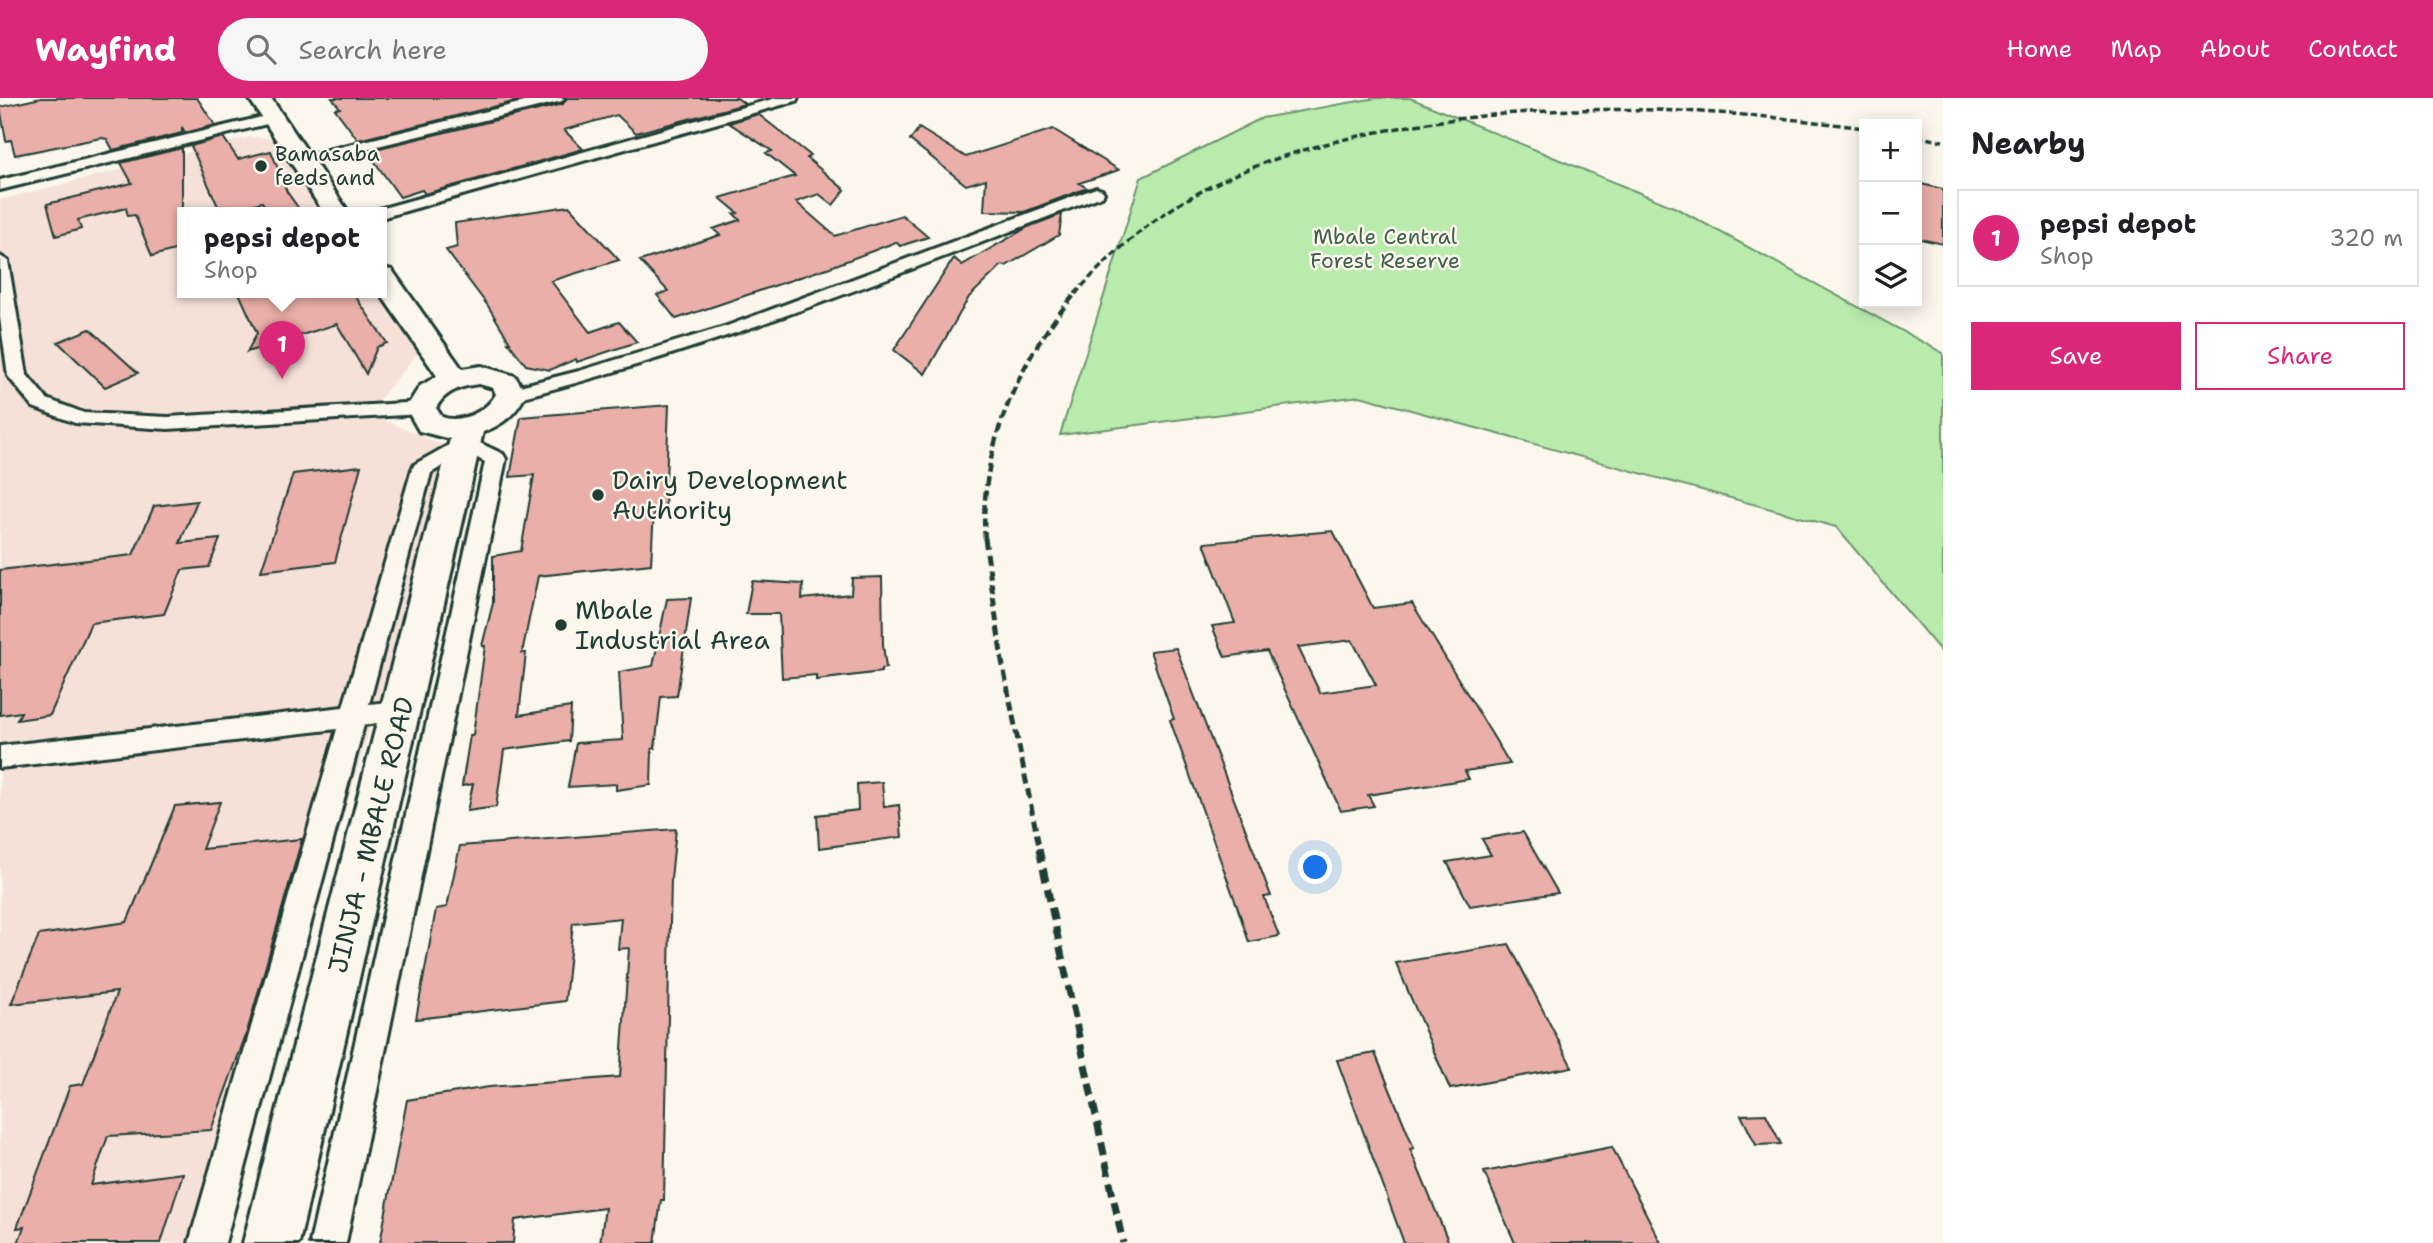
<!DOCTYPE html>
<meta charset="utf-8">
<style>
:root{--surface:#fff;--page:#f6f6f6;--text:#202124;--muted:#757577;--line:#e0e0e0;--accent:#db2777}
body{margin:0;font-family:"Shantell Sans",sans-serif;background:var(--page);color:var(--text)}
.controls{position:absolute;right:21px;top:21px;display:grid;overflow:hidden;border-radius:0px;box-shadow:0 4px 18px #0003}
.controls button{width:63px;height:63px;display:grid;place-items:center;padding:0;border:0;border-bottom:2px solid var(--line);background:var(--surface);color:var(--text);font:35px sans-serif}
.you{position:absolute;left:1316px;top:770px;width:24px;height:24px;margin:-18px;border:5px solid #fff;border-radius:50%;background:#1a73e8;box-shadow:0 0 0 10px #1a73e833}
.badge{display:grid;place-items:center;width:46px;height:46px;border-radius:50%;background:var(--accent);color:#fff;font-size:23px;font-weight:700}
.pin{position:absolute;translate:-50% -58px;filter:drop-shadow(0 2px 4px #0008)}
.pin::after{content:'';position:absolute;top:37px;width:24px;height:21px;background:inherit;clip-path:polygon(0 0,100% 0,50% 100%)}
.popup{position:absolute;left:177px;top:109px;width:210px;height:91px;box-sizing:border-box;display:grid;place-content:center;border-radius:0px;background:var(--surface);filter:drop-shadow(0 2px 5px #0005);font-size:23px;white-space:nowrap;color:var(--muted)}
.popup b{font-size:26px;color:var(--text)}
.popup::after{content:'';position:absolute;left:50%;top:100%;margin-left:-14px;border:14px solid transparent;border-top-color:var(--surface)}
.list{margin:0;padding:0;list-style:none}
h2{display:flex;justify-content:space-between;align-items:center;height:91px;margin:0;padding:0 28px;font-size:30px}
h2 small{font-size:23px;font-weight:400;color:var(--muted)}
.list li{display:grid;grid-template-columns:46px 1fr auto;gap:21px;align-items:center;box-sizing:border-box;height:98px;margin:0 14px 14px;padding:0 14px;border:2px solid var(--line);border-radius:0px}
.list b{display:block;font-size:26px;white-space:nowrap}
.list p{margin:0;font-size:23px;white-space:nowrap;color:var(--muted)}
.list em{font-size:23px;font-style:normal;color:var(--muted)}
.actions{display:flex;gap:14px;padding:21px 28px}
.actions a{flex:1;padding:16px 0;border:2px solid var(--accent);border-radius:0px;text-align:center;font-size:24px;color:var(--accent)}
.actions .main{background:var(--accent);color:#fff}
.icon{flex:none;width:38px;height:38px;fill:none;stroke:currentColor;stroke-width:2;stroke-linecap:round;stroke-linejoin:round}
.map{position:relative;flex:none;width:1943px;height:1145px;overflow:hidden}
header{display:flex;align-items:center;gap:42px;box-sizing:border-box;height:98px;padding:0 35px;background:var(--accent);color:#fff}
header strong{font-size:33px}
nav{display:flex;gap:38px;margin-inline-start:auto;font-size:24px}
.search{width:490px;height:63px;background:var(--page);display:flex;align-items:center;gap:18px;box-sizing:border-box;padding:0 24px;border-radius:38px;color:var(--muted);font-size:26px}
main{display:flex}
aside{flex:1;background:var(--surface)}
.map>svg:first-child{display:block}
</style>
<header>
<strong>Wayfind</strong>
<div class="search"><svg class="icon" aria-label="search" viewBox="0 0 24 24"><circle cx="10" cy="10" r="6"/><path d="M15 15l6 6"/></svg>Search here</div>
<nav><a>Home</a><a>Map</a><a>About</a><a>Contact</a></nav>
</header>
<main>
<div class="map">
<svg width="1943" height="1145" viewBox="0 0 1943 1145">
<rect width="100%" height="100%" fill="#fbf7ec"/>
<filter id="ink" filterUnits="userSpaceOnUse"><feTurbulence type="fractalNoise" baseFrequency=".0143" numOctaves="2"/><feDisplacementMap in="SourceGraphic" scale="14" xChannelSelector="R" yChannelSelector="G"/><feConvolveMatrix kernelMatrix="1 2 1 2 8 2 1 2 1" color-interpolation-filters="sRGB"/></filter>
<g filter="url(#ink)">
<!-- built -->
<path fill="#f6e1d8" d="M 250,39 L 284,42 L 332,115 L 182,115 L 182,195 L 382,195 L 422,250 L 368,315 L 464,357 L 373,619 L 217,1145 L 0,1145 L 0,102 Z"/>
<!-- green -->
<path fill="#b9ecac" stroke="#6c9470" stroke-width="2" d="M 1376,0 L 1410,0 L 1676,110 L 1943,255 L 1943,556 L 1836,429 L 1360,298 L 1060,337 L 1141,80 L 1262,20 Z"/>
<!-- building -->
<path fill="#eaafa8" stroke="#1f3d34" stroke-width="2" fill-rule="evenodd" d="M 41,0 L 197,0 L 215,27 L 185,35 L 182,29 L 182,35 L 113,52 L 107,41 L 101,40 L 15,57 L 11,42 L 6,43 L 0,9 Z
M 332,0 L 529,0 L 358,42 L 335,11 L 340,10 Z
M 567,0 L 737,0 L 745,6 L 636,35 L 617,17 L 564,32 L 583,51 L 425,96 L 422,92 L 400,99 L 367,53 L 563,6 Z
M 758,16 L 810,57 L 807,60 L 845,92 L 833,107 L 819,96 L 796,104 L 835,138 L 902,117 L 928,139 L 900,148 L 896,144 L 833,168 L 676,221 L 657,197 L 668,193 L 640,163 L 720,137 L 713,131 L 740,122 L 734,116 L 738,115 L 720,100 L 795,78 L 766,55 L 772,53 L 729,25 Z
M 919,30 L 966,59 L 1053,31 L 1119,72 L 1079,85 L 1087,90 L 1024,114 L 984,113 L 986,81 L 966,87 L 910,42 Z
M 223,39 L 238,61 L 271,53 L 287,94 L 302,115 L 269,115 L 262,104 L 221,115 L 191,48 Z
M 182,50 L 182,150 L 152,158 L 135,117 L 128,118 L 126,110 L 78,122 L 81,131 L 56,138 L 47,106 L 132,85 L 121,65 Z
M 1917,85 L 1943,91 L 1943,146 L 1920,141 Z
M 569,108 L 619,162 L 551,183 L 590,234 L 619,224 L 637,244 L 577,264 L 576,261 L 550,272 L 526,267 L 508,244 L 510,244 L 488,208 L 446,152 L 457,149 L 455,125 Z
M 1062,116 L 1059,137 L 1006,168 L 1002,167 L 969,199 L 925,276 L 894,252 L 954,160 L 962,167 L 1028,129 Z
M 239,195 L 353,195 L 387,245 L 377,249 L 366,276 L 337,226 L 247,254 L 257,235 Z
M 90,231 L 138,275 L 105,289 L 58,244 Z
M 669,307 L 665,410 L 654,411 L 651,466 L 538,478 L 522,555 L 526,555 L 519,617 L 571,609 L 569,643 L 504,652 L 496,709 L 467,713 L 473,686 L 462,688 L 470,637 L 473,637 L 485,548 L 482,548 L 493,505 L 493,458 L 521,453 L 534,377 L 510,379 L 521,319 Z
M 361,368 L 335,464 L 261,473 L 293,376 Z
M 197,403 L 180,445 L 220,441 L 209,469 L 182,472 L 164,516 L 91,525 L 50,617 L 17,622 L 21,614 L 0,617 L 0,472 L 133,457 L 154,408 Z
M 1333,433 L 1373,510 L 1412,505 L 1510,666 L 1465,673 L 1469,681 L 1368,697 L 1374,708 L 1341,713 L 1267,553 L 1225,559 L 1212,528 L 1235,525 L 1204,445 ZM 1352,542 L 1376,587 L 1320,595 L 1298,549 Z
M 882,479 L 883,547 L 886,570 L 881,571 L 881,574 L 816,582 L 816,577 L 782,580 L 779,516 L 746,516 L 752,483 L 803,486 L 802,501 L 851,496 L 852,480 Z
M 691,500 L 677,598 L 661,599 L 655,650 L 652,651 L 651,687 L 616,692 L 616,686 L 568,689 L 576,645 L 623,642 L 619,574 L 653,568 L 667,501 Z
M 1176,550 L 1271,798 L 1264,799 L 1279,838 L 1249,844 L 1237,808 L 1170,622 L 1174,621 L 1150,553 Z
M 882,684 L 884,709 L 899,707 L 902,739 L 819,750 L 817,717 L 858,712 L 857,686 Z
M 220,704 L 202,751 L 302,741 L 247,934 L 211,1032 L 108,1038 L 91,1087 L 183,1075 L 161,1145 L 18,1145 L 24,1129 L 17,1130 L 70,988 L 83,986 L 117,894 L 11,906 L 39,837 L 127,824 L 175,708 Z
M 676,731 L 671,781 L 664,1102 L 661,1102 L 655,1145 L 600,1145 L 605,1110 L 515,1122 L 513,1145 L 380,1145 L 407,1002 L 489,989 L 620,979 L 629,850 L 618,851 L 621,820 L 573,825 L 565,903 L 416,921 L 436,811 L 447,809 L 460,748 Z
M 1523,734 L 1558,795 L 1470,808 L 1447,764 L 1491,757 L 1482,741 Z
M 1509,846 L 1572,969 L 1450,991 L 1396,865 Z
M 1375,955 L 1414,1050 L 1410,1051 L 1449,1145 L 1404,1145 L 1337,962 Z
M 1766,1016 L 1781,1046 L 1756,1047 L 1741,1017 Z
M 1612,1049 L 1661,1145 L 1515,1145 L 1484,1074 Z"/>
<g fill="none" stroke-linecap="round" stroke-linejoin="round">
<!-- minor casing -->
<g stroke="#1f3d34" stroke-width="6">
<path id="minor" d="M 540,0 L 564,0 L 562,3 L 300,67 L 293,63 L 295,60 Z
M 776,0 L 798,0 L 796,3 L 388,118 L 382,120 L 382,115 L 374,115 L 376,112 Z
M 274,16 L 281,20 L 279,23 L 0,92 L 0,82 Z
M 1096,90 L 1102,92 L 1104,95 L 1102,98 C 906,173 714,251 511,302 L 501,296 L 504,292 L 579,273 L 727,228 Z
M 0,158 L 8,163 L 27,277 L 47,301 L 84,315 L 168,319 L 421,304 L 428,306 L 431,310 L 428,314 L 421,316 L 168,331 L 75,325 L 33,309 L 8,278 L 0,220 Z
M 465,338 L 503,356 L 506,361 L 346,1145 L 310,1145 L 485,364 L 466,354 L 431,375 L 369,606 L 401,603 L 410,606 L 414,613 L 410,620 L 364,627 L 225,1145 L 189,1145 L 337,631 L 0,670 L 0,648 L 343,609 L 412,371 L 415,366 Z"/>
</g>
<!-- primary casing -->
<g stroke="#1f3d34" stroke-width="6">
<path id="primary" d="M 249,0 L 271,0 L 349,115 L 324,115 Z
M 382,170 L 392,172 L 462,271 L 481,268 L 515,278 L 526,296 C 516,316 504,326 483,334 L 299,1145 L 243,1145 L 450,341 L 419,333 L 406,310 L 420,288 L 437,278 L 380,195 ZM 479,286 L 493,290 L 496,296 C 487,313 461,326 442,319 L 436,310 C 445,293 462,288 479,286 Z"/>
</g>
<!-- minor -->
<use href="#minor" fill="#fbf7ec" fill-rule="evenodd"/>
<!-- primary -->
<use href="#primary" fill="#fbf7ec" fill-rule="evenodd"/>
<!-- rail-far3 -->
<path stroke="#1f3d34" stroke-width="3.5" stroke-dasharray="7 3.5" stroke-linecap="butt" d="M 1917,39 L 1943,43
M 1075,196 C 1109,158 1148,123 1193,98 C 1248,66 1311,48 1373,35 C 1535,1 1700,8 1864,30"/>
<!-- rail-far2 -->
<path stroke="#1f3d34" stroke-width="4.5" stroke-dasharray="9 4.5" stroke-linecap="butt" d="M 985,442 C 978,354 1019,259 1077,194"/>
<!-- rail-far1 -->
<path stroke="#1f3d34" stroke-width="5" stroke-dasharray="10 5" stroke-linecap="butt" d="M 985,440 L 1002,563 L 1040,753"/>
<!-- rail -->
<path stroke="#1f3d34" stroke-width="7" stroke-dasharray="13 7" stroke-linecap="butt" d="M 1039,751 L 1123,1145"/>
</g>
</g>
<!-- markers -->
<g fill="#1f3d34" stroke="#fbf7ec" stroke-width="2.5">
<circle cx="261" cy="68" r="7"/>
<circle cx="598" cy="397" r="7"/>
<circle cx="561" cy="527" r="7"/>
</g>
<g text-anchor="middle" stroke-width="5" stroke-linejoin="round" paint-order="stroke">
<!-- far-poi labels -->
<g font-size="21" fill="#1f3d34" stroke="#fbf7ec" text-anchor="start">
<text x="275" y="63">Bamasaba<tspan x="275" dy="24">feeds and</tspan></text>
</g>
<!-- far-park labels -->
<g font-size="21" fill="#3e604c" stroke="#fbf7ec">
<text x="1385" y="146">Mbale Central<tspan x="1385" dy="24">Forest Reserve</tspan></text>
</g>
<!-- poi labels -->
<g font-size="26" fill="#1f3d34" stroke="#fbf7ec" text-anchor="start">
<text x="612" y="391">Dairy Development<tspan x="612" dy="30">Authority</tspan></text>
<text x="575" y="521">Mbale<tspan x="575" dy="30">Industrial Area</tspan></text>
</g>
<!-- street labels -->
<g font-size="26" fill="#1f3d34" stroke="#fbf7ec">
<text transform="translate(371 737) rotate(-76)" y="9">JINJA - MBALE ROAD</text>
</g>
</g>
</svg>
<div class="controls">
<button>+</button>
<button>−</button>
<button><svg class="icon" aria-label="layers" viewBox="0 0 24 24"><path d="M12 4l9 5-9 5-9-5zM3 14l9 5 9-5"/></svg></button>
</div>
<div class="you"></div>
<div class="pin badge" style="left:282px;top:281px">1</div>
<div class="popup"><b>pepsi depot</b>Shop</div>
</div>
<aside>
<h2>Nearby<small></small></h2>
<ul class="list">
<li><span class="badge">1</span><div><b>pepsi depot</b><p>Shop</p></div><em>320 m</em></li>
</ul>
<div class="actions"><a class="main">Save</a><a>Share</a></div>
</aside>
</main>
